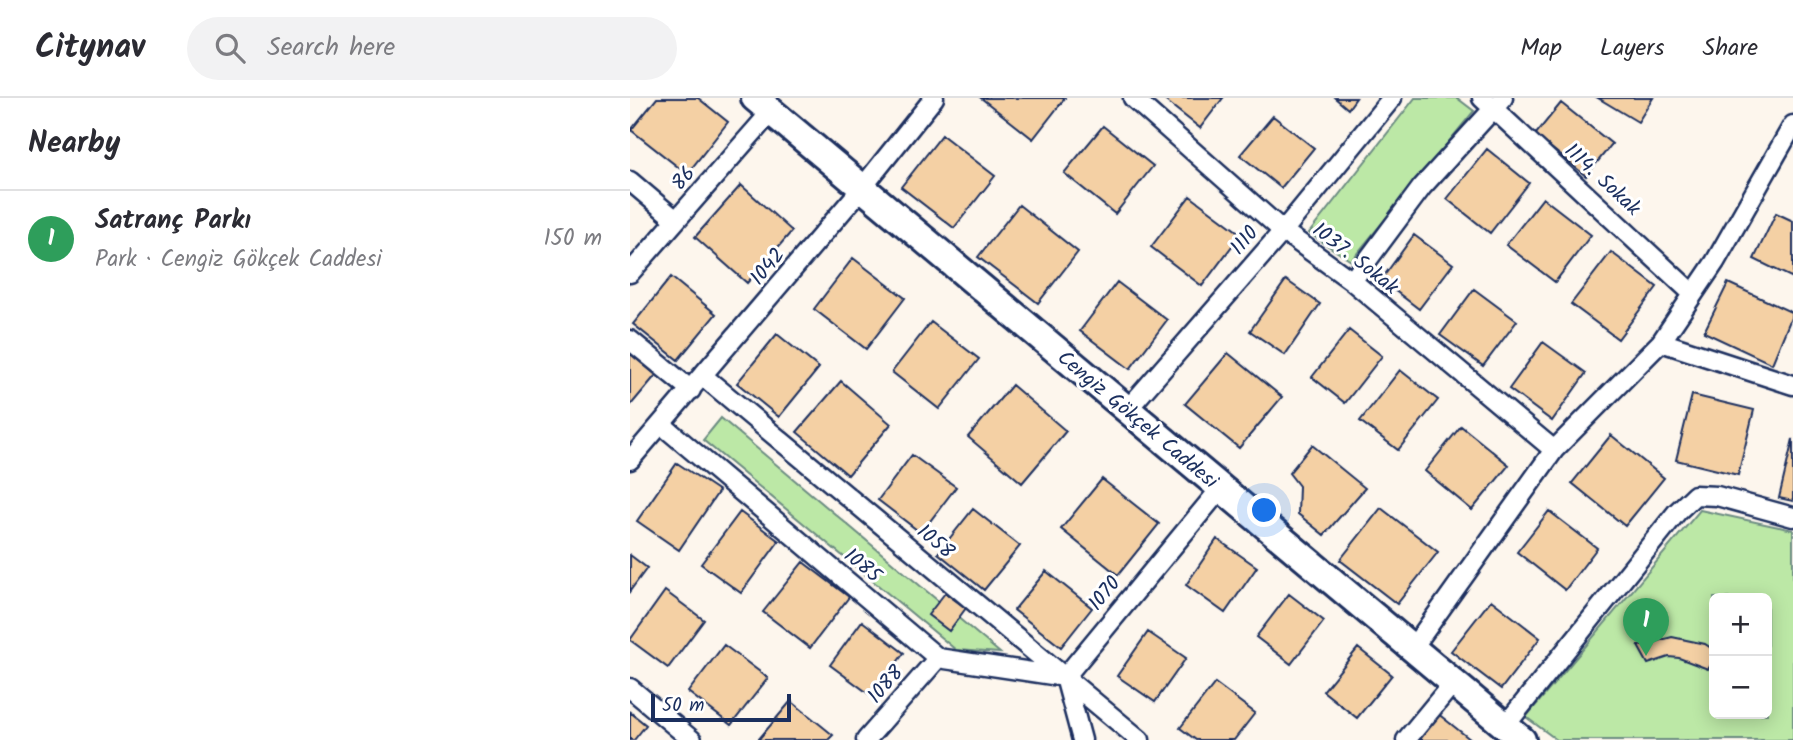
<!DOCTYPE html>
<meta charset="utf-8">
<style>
:root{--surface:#fff;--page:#f2f2f3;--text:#2b2b33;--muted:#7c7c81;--line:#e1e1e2;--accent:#1a73e8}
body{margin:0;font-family:Kalam,sans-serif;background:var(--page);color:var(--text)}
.controls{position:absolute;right:21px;bottom:21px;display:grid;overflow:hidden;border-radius:10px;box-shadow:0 4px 18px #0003}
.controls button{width:63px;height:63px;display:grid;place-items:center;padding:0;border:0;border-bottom:2px solid var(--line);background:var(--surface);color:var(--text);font:35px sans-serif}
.scale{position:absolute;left:21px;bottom:18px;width:140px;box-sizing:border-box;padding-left:7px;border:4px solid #1b2f5e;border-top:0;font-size:19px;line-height:24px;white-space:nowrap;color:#1b2f5e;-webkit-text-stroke:5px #fff;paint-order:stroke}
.you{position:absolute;left:635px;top:413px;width:24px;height:24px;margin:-18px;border:5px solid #fff;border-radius:50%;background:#1a73e8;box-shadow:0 0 0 10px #1a73e833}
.badge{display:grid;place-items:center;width:46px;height:46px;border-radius:50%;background:var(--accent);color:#fff;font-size:23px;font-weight:700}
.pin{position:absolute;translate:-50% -58px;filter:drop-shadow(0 2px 4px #0008)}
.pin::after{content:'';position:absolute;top:37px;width:24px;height:21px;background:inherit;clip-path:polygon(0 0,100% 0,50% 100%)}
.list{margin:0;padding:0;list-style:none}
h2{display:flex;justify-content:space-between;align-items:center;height:91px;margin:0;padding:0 28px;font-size:30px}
h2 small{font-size:23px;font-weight:400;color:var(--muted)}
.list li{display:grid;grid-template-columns:46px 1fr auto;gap:21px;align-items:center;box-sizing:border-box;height:98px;padding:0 28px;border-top:2px solid var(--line)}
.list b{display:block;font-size:26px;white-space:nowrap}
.list p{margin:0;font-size:23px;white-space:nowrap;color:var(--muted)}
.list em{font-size:23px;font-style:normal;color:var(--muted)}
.icon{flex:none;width:38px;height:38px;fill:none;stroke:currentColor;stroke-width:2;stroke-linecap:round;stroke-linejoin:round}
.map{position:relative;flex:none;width:1163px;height:642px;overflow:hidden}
header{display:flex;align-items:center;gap:42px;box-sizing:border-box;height:98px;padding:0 35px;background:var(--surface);border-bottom:2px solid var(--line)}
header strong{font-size:33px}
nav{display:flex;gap:38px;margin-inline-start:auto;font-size:24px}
.search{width:490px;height:63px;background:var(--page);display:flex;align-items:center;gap:18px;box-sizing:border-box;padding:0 24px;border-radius:38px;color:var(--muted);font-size:26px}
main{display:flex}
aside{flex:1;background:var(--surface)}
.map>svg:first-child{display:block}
</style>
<header>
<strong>Citynav</strong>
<div class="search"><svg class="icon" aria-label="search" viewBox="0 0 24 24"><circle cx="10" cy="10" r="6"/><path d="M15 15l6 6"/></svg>Search here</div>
<nav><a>Map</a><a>Layers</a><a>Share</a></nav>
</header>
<main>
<aside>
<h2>Nearby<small></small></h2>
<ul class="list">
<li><span class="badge" style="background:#2e9e5b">1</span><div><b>Satranç Parkı</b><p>Park · Cengiz Gökçek Caddesi</p></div><em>150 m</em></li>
</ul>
</aside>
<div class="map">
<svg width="1163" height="642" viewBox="0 0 1163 642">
<rect width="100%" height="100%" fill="#fdf6ed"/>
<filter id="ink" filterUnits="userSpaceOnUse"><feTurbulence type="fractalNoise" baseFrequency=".0143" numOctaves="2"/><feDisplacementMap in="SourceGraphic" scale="14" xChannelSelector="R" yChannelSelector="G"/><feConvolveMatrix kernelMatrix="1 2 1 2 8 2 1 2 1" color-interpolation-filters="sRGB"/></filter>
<g filter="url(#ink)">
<!-- green -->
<path fill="#bce8a6" stroke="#6c8c82" stroke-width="2" fill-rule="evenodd" d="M 785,0 L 827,0 L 844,13 L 721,163 L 679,135 Z
M 91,320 L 370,555 L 326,552 L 73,342 Z
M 1070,412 L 1163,432 L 1163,642 L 927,642 L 896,619 ZM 1084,500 L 1137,500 L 1137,616 L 1084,616 Z"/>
<!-- building -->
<path fill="#f4d0a4" stroke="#1b2f5e" stroke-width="2" d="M 27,0 L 68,0 L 98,24 L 57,76 L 1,32 Z
M 351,0 L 435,0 L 403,41 Z
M 532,0 L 593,0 L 570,30 Z
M 705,0 L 726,0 L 718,11 Z
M 968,0 L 1023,0 L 1008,24 Z
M 931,5 L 982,46 L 956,78 L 905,37 Z
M 643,18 L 684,50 L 651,90 L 610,57 Z
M 473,28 L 523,68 L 485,116 L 434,75 Z
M 312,37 L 365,78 L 324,130 L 271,89 Z
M 857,51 L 899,85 L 860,135 L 817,101 Z
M 111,87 L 162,133 L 117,185 L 65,139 Z
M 560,98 L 611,136 L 572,188 L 521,149 Z
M 913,100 L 961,137 L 925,184 L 876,147 Z
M 389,107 L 448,154 L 408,205 L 348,159 Z
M 1146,115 L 1163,123 L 1163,180 L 1124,161 Z
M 784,137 L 823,166 L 789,211 L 751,182 Z
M 981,154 L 1027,189 L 988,241 L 941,206 Z
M 223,160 L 275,200 L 236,251 L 184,211 Z
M 41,179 L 86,216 L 48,262 L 3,226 Z
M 656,182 L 690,206 L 655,257 L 620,233 Z
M 487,184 L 537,222 L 500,271 L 450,233 Z
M 1098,185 L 1163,215 L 1142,266 L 1074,234 Z
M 844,191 L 887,223 L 853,268 L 810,237 Z
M 301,224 L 349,261 L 309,311 L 262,274 Z
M 719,232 L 752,258 L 715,305 L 682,279 Z
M 147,236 L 189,270 L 149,319 L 107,285 Z
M 913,244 L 956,275 L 922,323 L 879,291 Z
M 0,255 L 26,277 L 0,308 Z
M 598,255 L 652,299 L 609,350 L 555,306 Z
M 770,272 L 808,302 L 768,352 L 730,323 Z
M 211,283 L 261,326 L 218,377 L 167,334 Z
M 382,287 L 436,333 L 392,385 L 338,339 Z
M 1062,297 L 1124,312 L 1108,377 L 1046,362 Z
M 831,328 L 879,367 L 842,412 L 795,373 Z
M 981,337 L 1034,380 L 995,428 L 942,385 Z
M 1163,341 L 1163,403 L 1149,400 Z
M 682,347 L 735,390 L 694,437 L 668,416 L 669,388 L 659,375 Z
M 282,357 L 326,389 L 291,435 L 248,402 Z
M 47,365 L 89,393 L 49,452 L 7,423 Z
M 472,381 L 529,426 L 488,477 L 431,431 Z
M 751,410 L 808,454 L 767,506 L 710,462 Z
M 343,411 L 390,448 L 354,492 L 308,455 Z
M 919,413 L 967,450 L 935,492 L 887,454 Z
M 110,414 L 149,443 L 111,495 L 71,466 Z
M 587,441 L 627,469 L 595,515 L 556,487 Z
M 0,457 L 17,470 L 0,493 Z
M 173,464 L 219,499 L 180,550 L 133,514 Z
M 416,473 L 462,510 L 431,549 L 384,512 Z
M 35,493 L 74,522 L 38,570 L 0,542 Z
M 315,495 L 336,510 L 319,533 L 298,517 Z
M 659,496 L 694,523 L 661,566 L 626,539 Z
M 861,502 L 910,540 L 871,591 L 821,553 Z
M 232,523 L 274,555 L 242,598 L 200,567 Z
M 518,534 L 556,560 L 525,604 L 487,578 Z
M 1042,539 L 1075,546 L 1084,552 L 1084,563 L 1078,571 L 1049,560 L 1039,559 L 1018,566 L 1008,548 Z
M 94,547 L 138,580 L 101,627 L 58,594 Z
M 728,550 L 762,577 L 727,620 L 693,593 Z
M 585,585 L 625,615 L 604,642 L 566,642 L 550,630 Z
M 161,603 L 203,637 L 198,642 L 128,642 Z
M 802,611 L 841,642 L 777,642 Z
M 0,614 L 16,627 L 4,642 L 0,642 Z"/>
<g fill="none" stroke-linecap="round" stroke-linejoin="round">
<!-- street casing -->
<g stroke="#1b2f5e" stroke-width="23">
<path id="street" d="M 503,0 L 653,133 L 722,183 L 924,352
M 852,0 L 1063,196
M 0,83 L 46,122
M 0,175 L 141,14
M 722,183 L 792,89 L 873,0
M 0,242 L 61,292
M 1031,244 L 1163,287
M 73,278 L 510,642
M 497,312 L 653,133 L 762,0
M 31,326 L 308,560 L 435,579
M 0,362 L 232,90 L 304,0
M 782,551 L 924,352 L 1031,244 L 1085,164 L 1163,27
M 0,590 L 62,642
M 875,628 L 1047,414 L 1065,397 L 1087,398 L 1163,419
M 236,642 L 308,560
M 452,642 L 435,579 L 591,390
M 776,642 L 823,585"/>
</g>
<!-- secondary casing -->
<g stroke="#1b2f5e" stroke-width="32">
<path id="secondary" d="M 125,0 L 892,642"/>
</g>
<!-- street -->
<use href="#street" stroke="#fff" stroke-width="18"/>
<!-- secondary -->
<use href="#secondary" stroke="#fff" stroke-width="26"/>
</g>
</g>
<g text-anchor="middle" stroke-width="6" stroke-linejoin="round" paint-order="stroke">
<!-- street labels -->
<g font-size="21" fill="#1b2f5e" stroke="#fff">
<text transform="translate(53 80) rotate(-49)" y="7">86</text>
<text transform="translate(973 81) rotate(43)" y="7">1114. Sokak</text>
<text transform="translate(614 142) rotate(-49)" y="7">1110</text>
<text transform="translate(726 160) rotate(38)" y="7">1037. Sokak</text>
<text transform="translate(137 168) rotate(-50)" y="7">1042</text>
<text transform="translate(508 321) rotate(40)" y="7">Cengiz Gökçek Caddesi</text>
<text transform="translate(306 443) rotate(40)" y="7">1058</text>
<text transform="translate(233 467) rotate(40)" y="7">1085</text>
<text transform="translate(474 495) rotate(-50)" y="7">1070</text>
<text transform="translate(255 586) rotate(-49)" y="7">1088</text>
</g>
</g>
</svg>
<div class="controls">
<button>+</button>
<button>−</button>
</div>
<div class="scale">50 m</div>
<div class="you"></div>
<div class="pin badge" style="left:1016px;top:558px;background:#2e9e5b">1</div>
</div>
</main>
